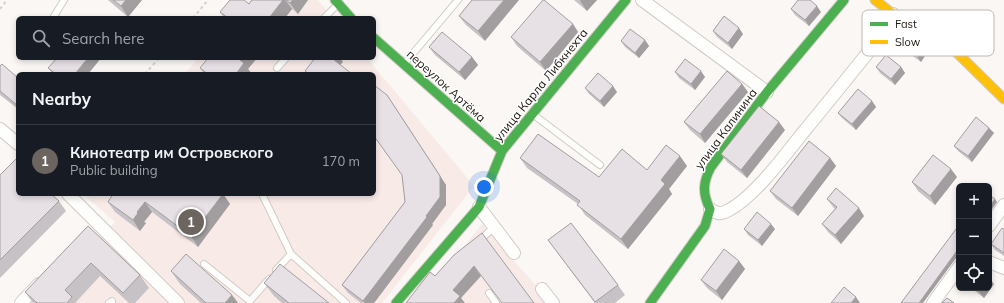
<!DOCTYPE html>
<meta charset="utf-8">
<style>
:root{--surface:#171b24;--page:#20242c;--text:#f1f3f6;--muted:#9ea1a6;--line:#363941;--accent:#6c655f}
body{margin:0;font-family:Mulish,sans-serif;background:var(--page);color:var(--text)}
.controls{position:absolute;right:12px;bottom:12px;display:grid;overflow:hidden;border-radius:6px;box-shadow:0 2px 6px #0003}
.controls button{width:36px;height:36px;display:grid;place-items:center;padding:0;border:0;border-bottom:1px solid var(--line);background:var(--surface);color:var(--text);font:20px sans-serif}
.you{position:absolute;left:484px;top:187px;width:14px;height:14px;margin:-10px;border:3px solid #fff;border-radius:50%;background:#1a73e8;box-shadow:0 0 0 6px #1a73e833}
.badge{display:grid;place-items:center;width:26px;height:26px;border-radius:50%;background:var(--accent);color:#fff;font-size:13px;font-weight:700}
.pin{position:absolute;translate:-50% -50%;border:2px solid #fff;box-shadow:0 1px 4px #0006}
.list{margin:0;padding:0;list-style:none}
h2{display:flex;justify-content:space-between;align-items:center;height:52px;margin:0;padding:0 16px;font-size:17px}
h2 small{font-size:13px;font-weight:400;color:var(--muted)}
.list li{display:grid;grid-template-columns:26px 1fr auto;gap:12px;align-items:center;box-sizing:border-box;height:72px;padding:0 16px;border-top:1px solid var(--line)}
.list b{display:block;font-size:15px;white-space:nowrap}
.list p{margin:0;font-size:13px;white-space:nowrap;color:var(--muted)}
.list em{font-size:13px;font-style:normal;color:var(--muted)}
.icon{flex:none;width:22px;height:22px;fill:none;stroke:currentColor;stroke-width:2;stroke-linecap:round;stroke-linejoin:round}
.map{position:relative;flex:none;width:1004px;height:303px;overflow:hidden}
.search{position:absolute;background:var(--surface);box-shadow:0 2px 6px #0003;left:16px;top:16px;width:360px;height:44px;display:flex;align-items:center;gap:10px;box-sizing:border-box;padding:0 14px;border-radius:6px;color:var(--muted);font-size:15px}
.panel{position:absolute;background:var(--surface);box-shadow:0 2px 6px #0003;left:16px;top:72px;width:360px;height:124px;border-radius:6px}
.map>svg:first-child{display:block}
</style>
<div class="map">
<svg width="1004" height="303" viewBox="0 0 1004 303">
<rect width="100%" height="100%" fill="#faf7f4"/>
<!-- commercial -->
<path fill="#f8ebe7" d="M 247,0 L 318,0 L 333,18 L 232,18 Z
M 198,58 L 367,58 L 474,186 L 382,303 L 45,303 L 115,222 L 83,194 L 374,194 L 374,74 L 185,74 Z
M 482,224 L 551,303 L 418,303 Z"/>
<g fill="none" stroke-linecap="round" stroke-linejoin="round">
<!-- lane casing -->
<g stroke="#d1cbc5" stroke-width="8">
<path id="lane" d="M 53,18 L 64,0
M 324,18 L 338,4
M 405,63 L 458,0
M 277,68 L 286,58
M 534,115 L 600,165
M 262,194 L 291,254
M 479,241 L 494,227
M 204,264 L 250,301 L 269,279
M 276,270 L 291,254 L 346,303
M 489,293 L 496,303
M 109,303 L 112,301"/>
</g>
<!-- street casing -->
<g stroke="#d1cbc5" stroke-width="14">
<path id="street" d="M 642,0 L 767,92
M 0,129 L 18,144
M 68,194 L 178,303
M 479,207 L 514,253
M 710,209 C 716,213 720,215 727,211 C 752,199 783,158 801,135 C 830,100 858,65 886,30 L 893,14
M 989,226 L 1004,205
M 989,262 L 1004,268
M 542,289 L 553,303
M 21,303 L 39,284
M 933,303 L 959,267"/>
</g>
<!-- fast casing -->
<g stroke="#d1cbc5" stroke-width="11">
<path id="fast" d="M 335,0 L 351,18
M 374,38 L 502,151
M 396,303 L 479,207 L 502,151 L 626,0
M 650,303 L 705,226 L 710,209 C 702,193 703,182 711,167 L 767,92 L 844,0"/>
</g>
<!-- slow casing -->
<g stroke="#d1cbc5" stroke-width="11">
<path id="slow" d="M 875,0 L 893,14 L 930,29 L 944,40 L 1004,99"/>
</g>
<!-- path -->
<path stroke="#d3d2d1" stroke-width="2" stroke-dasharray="3 3" stroke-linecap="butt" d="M 0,9 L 7,0
M 193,18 L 208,0
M 145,74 L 159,58"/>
<!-- lane -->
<use href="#lane" stroke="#fefefd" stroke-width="6"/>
<!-- street -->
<use href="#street" stroke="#fefefd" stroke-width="12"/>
<!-- fast -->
<use href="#fast" stroke="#4caf50" stroke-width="9"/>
<!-- slow -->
<use href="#slow" stroke="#ffc107" stroke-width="9"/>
</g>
<!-- wall -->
<path fill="#c7c2c5" d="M 108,0 L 142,0 L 128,17 Z
M 252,0 L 308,0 L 298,14 L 292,9 L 285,18 L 224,18 L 220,12 L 249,4 Z
M 472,0 L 485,41 L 466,25 L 459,16 Z
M 574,0 L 597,0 L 587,11 Z
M 791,9 L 821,12 L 809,26 L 795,15 Z
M 573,24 L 578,32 L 546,71 L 517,46 L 511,37 Z
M 713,31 L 743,34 L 732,49 L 717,37 Z
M 645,40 L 649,46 L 639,58 L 625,47 L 621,41 Z
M 903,46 L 930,48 L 921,62 L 907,52 Z
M 429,47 L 472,57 L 478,65 L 465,80 L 435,55 Z
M 101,58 L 88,74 L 53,74 L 48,68 Z
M 205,58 L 257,58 L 248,69 L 252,74 L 204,74 L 200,68 L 207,60 Z
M 0,66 L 18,78 L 18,109 L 0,95 Z
M 876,67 L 901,67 L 905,73 L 895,85 L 880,73 Z
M 675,72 L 705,77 L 695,90 L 679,78 Z
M 742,84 L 748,92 L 705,143 L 690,130 L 684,122 Z
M 585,88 L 617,92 L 604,107 L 589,94 Z
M 387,95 L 446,185 L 446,205 L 432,224 L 433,225 L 374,303 L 361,303 L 348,293 L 342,285 L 405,202 L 402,175 Z
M 872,101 L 876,107 L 856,130 L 842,118 L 838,113 Z
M 989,128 L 994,133 L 972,162 L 958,151 L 954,146 Z
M 785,130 L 747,178 L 727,162 L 721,154 Z
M 520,158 L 599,177 L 647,170 L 687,166 L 669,189 L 672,194 L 628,249 L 585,215 L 578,204 L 527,168 Z
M 830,158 L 836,166 L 798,216 L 776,199 L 770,191 Z
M 0,175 L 59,201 L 66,211 L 0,278 Z
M 957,177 L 935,205 L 918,191 L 912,182 Z
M 223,194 L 230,204 L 198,247 L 152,212 L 144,222 L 146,223 L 140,231 L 115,212 L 108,202 Z
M 827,199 L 864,216 L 841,244 L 828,232 L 822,224 L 835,209 L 833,207 Z
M 88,226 L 140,275 L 149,288 L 135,303 L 129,303 L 100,276 L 76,302 L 77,303 L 33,303 L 25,292 Z
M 744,229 L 775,229 L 762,246 L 748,235 Z
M 1004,229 L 1004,256 L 995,250 L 991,244 Z
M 548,240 L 618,285 L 625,295 L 615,303 L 595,303 Z
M 739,261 L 745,269 L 722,300 L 707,288 L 701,280 Z
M 171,271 L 232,295 L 238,303 L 201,303 L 180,284 Z
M 990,279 L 994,284 L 984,298 L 971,288 L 989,288 Z
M 264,283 L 329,303 L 282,303 L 274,296 Z"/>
<!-- shaded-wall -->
<path fill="#a29ea0" d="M 126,0 L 142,0 L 128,17 L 121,6 Z
M 283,0 L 285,0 L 292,9 L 285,18 L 269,18 Z
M 293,0 L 308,0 L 298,14 L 290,3 Z
M 504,0 L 519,0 L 485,41 L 478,31 Z
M 581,0 L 597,0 L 587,11 L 580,1 Z
M 817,6 L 821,12 L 809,26 L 805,20 Z
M 573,24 L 578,32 L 546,71 L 540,62 Z
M 739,28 L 743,34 L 732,49 L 728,43 Z
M 645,40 L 649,46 L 639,58 L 635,53 Z
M 926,42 L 930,48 L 921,62 L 917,56 Z
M 472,57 L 478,65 L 465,80 L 459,72 Z
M 88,58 L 101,58 L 88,74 L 75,74 Z
M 241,58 L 257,58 L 248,69 L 252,74 L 236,74 L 240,60 Z
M 333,58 L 340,58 L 343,62 L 338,67 L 333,59 Z
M 901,67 L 905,73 L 895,85 L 891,79 Z
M 701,71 L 705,77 L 695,90 L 691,84 Z
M 742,84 L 748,92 L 705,143 L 700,134 Z
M 613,86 L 617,92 L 604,107 L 600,101 Z
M 387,95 L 446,185 L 446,205 L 432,224 L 433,225 L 374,303 L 365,303 L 363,301 L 426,216 Z
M 872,101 L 876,107 L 856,130 L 852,124 Z
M 779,122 L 785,130 L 747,178 L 741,170 Z
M 989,128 L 994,133 L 972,162 L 968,156 Z
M 680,156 L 687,166 L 669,189 L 672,194 L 628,249 L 621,239 L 661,180 Z
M 830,158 L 836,166 L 798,216 L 792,208 Z
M 951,169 L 957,177 L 935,205 L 930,196 Z
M 223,194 L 230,204 L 198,247 L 191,236 Z
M 995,199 L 997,202 L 989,213 L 989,207 Z
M 145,202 L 152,212 L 144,222 L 146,223 L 140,231 L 133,220 L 137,212 Z
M 859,208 L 864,216 L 841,244 L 835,235 Z
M 771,224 L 775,229 L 762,246 L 758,240 Z
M 959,248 L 959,254 L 923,303 L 919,303 Z
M 739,261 L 745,269 L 722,300 L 716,291 Z
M 474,266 L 481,276 L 461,298 L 465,303 L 454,303 L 453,290 Z
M 990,279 L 994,284 L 984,298 L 979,292 L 983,288 L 989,288 L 989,280 Z
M 232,295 L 238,303 L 225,303 Z
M 856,297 L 860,303 L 851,303 Z"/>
<!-- building -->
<path fill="#e7e1e5" stroke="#a29ea0" d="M 113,0 L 126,0 L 121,6 Z
M 230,0 L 244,0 L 249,4 L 252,0 L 283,0 L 269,18 L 228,18 L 220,12 Z
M 286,0 L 293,0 L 290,3 Z
M 472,0 L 504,0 L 478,31 L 459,16 Z
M 543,0 L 544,0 L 573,24 L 540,62 L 511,37 Z
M 798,0 L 810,0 L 817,6 L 805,20 L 791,9 Z
M 724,16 L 739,28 L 728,43 L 713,31 Z
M 630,29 L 645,40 L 635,53 L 621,41 Z
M 442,32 L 472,57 L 459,72 L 429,47 Z
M 886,55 L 901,67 L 891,79 L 876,67 Z
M 57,58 L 88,58 L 75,74 L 56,74 L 48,68 Z
M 208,58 L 241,58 L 240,60 L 244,63 L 236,74 L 208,74 L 200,68 Z
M 315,58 L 333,58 L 333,59 L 352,74 L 309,74 L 305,71 Z
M 685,59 L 701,71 L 691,84 L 675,72 Z
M 2,64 L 18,78 L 18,106 L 0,91 L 0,66 Z
M 727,71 L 742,84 L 700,134 L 684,122 Z
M 598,73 L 613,86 L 600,101 L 585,88 Z
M 374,85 L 387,95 L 440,176 L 440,197 L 426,216 L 427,217 L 363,301 L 342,285 L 405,202 L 402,175 L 374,136 Z
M 858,89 L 872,101 L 852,124 L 838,113 Z
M 759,106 L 779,122 L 741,170 L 721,154 Z
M 976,117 L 989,128 L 968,156 L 954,146 Z
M 538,134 L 599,177 L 622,149 L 647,170 L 666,145 L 680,156 L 661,180 L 665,184 L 621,239 L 577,205 L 580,201 L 520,158 Z
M 809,141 L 830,158 L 792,208 L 770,191 Z
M 933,155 L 951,169 L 930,196 L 912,182 Z
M 16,159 L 18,161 L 18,194 L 51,194 L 59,201 L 0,260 L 0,175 Z
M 836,188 L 859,208 L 835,235 L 822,224 L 837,207 L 827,199 Z
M 113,194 L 223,194 L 191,236 L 145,202 L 137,212 L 138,213 L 133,220 L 108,202 Z
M 989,195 L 995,199 L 989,207 Z
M 757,212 L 771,224 L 758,240 L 744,229 Z
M 571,223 L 618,285 L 595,302 L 548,240 Z
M 959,225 L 959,248 L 919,303 L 901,303 Z
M 88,226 L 140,275 L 123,293 L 91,263 L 65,290 L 72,297 L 67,303 L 37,303 L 25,292 Z
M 1002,228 L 1004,229 L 1004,253 L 991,244 Z
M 482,233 L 534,303 L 502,303 L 474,266 L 453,290 L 460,296 L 454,303 L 406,303 L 430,272 L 435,276 L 454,255 Z
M 724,249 L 739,261 L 716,291 L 701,280 Z
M 186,254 L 232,295 L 225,303 L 206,303 L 171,271 Z
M 280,264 L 329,303 L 289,303 L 264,283 Z
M 844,287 L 856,297 L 851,303 L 831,303 Z
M 974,288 L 983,288 L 979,292 Z
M 947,298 L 954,303 L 942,303 Z"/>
<g text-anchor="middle" stroke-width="3" stroke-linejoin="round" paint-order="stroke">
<!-- street labels -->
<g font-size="12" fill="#1f170f" stroke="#fff">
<text transform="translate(541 85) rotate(-51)" y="4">улица Карла Либкнехта</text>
<text transform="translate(446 86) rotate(42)" y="4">переулок Артёма</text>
<text transform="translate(726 129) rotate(-54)" y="4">улица Калинина</text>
</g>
</g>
<!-- legend -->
<rect x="862" y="10" width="132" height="46" rx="6" fill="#fff" stroke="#bcb9b7" stroke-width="1"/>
<rect x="870" y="22" width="18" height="4" fill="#4caf50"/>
<rect x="870" y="40" width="18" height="4" fill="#ffc107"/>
<g font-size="11" fill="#1f170f">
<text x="895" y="28">Fast</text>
<text x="895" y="46">Slow</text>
</g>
</svg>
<div class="controls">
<button>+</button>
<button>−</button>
<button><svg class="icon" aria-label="locate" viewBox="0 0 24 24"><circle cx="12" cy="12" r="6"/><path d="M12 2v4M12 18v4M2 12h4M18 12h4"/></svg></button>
</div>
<div class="you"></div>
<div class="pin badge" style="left:191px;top:222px">1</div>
<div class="search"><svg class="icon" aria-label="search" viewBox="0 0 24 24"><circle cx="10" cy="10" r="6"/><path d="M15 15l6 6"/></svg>Search here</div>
<section class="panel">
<h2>Nearby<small></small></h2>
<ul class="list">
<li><span class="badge">1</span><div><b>Кинотеатр им Островского</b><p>Public building</p></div><em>170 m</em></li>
</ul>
</section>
</div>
